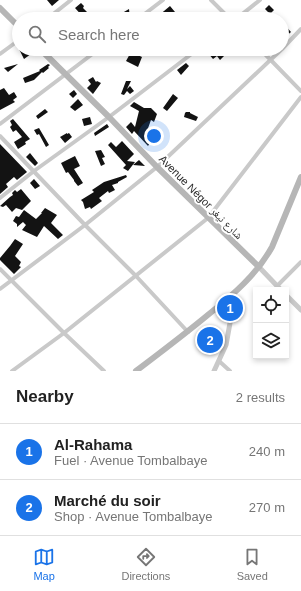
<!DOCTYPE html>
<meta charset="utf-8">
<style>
:root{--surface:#fff;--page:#f6f6f6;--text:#222;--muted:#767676;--line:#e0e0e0;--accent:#1a73e8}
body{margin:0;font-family:Helvetica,"Noto Naskh Arabic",sans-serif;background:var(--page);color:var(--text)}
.controls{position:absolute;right:12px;bottom:12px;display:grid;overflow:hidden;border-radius:0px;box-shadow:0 2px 6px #0003}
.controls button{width:36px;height:36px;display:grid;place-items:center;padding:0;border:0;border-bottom:1px solid var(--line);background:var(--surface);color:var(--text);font:20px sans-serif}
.you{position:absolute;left:154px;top:136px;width:14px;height:14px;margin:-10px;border:3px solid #fff;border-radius:50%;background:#1a73e8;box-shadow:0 0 0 6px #1a73e833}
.badge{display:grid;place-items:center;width:26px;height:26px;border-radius:50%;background:var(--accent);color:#fff;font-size:13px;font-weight:700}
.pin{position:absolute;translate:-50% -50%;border:2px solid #fff;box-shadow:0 1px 4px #0006}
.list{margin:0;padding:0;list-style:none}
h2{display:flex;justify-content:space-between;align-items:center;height:52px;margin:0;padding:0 16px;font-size:17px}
h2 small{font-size:13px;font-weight:400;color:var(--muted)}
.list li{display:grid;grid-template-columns:26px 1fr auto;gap:12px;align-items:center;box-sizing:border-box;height:56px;padding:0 16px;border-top:1px solid var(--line)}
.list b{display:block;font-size:15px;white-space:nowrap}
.list p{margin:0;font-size:13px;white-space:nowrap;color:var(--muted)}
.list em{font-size:13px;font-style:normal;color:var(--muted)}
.icon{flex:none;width:22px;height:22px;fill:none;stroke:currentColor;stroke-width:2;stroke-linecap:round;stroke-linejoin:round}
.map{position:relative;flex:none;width:301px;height:371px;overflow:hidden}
.search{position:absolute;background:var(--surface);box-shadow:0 2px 6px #0003;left:12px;right:12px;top:12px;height:44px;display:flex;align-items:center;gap:10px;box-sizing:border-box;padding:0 14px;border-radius:22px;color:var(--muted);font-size:15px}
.sheet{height:164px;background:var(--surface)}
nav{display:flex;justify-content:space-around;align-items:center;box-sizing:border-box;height:56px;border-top:1px solid var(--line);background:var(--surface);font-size:11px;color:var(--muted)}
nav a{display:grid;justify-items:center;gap:2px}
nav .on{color:var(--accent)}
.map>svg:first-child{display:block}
</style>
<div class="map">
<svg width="301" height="371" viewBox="0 0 301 371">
<rect width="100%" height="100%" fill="#fff"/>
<!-- building -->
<path fill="#131313" d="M 47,0 L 59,0 L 52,6 Z
M 81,3 L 84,6 L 83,8 L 87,12 L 88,19 L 85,19 L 75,8 Z
M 269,5 L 274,10 L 270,14 L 265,9 Z
M 170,6 L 175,12 L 175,13 L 180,19 L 160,19 L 158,16 Z
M 129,9 L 130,19 L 112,19 Z
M 282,22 L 291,32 L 285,37 L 282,33 Z
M 19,49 L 32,49 L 29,52 L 31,54 L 24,59 Z
M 52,49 L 64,49 L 58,55 Z
M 213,49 L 233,49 L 231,50 L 232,52 L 228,55 L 227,53 L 220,60 L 217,56 L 213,59 L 208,53 Z
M 131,52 L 142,57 L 138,67 L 126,61 Z
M 186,63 L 189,66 L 181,75 L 177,70 Z
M 18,64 L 8,72 L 4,68 Z
M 48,64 L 50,65 L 48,67 L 49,68 L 43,73 L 42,72 L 34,80 L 25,83 L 23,78 L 40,71 L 39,70 Z
M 93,77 L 96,82 L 97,81 L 101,83 L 93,94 L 87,88 L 91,84 L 88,80 Z
M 126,81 L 131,81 L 127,89 L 130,86 L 134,91 L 130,94 L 127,91 L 124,95 L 121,94 Z
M 4,88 L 9,95 L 14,92 L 17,97 L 13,100 L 15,102 L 0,110 L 0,90 Z
M 74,90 L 77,94 L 73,98 L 69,94 Z
M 173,94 L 178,98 L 167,111 L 163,108 Z
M 78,99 L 83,105 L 75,111 L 70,107 Z
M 134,102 L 144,108 L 151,108 L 157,114 L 154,122 L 151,120 L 147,131 L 154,132 L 153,135 L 155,135 L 148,146 L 134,131 L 132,134 L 126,127 L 131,122 L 135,127 L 139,111 L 130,106 Z
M 45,109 L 48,112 L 38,119 L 36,116 Z
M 186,112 L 190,112 L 190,113 L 198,117 L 196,121 L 184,117 L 185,113 Z
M 90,117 L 92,124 L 84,126 L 82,119 Z
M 13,119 L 30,139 L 25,142 L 26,144 L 18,149 L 14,142 L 22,137 L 16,130 L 13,132 L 10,127 L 12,125 L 10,121 Z
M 107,124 L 109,127 L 95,136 L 94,133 Z
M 39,128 L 49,145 L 46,147 L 39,134 L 37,135 L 34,130 Z
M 67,133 L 67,134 L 69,133 L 72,137 L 65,143 L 60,137 Z
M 122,141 L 134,154 L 127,161 L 135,162 L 128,171 L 123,168 L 126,165 L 108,145 L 111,142 L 116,147 Z
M 0,144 L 27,172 L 17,180 L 14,177 L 6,184 L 8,187 L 0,194 Z
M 101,150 L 105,157 L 102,158 L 105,164 L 101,166 L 95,151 Z
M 30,153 L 38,163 L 35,166 L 26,157 Z
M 75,156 L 80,166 L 74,169 L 83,183 L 78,186 L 74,181 L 74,180 L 68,172 L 66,173 L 61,163 Z
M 139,160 L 145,166 L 133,165 Z
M 126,175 L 127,177 L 118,182 L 118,183 L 112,185 L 115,190 L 109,193 L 108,191 L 99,198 L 102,201 L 91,209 L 90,207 L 85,209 L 83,202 L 81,200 L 94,192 L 92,190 L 104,182 Z
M 34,179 L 40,186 L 35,189 L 30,183 Z
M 21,189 L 31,201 L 22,210 L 16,208 L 12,212 L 6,205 L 3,207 L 0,206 L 10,197 L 13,195 L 12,193 L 15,190 L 17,192 Z
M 45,208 L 57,215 L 51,223 L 63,235 L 58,239 L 44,226 L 37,237 L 22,230 L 26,225 L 23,222 L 17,227 L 17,224 L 13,221 L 16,216 L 19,217 L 24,210 L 36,219 L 42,213 L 41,213 Z
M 15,239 L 23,244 L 15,256 L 21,262 L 19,266 L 21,267 L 14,274 L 0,260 L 0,258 L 10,246 Z"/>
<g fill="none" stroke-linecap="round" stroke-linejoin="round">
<!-- minor -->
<path stroke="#c9c9c9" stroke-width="4" d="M 211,0 L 230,19
M 47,19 L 71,0
M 138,19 L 163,0
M 236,19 L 260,0
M 260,49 L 301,91
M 282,49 L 301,29
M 0,54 L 19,40
M 0,124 L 99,49
M 0,136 L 85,225 L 136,276 L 188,332
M 0,198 L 34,171 L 109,117 L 198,49
M 0,269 L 64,333 L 104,371
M 277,286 L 301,262
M 0,289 L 85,225 L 157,167 L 282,49
M 219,361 L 230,371
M 12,371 L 64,333 L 208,218 L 301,97"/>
<!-- tertiary -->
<path stroke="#c9c9c9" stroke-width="5" d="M 259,267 L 281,290
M 286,295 L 301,310
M 214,371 L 226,345 L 230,323 L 230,296"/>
<!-- secondary -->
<path stroke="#b6b6b6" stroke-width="6" d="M 0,8 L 19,27
M 40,49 L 109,117 L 157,167 L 259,267
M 136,371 C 161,352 185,334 209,314 C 233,295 257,274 272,247 L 301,177"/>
</g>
<g text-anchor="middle" stroke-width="4" stroke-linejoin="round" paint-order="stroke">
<!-- street labels -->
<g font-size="11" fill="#2c2c2c" stroke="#fff">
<text transform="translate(201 197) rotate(45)" y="4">Avenue Négor شارع نيغر</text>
</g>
</g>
</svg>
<div class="controls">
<button><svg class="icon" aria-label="locate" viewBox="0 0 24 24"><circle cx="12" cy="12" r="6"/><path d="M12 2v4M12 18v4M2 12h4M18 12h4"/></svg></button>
<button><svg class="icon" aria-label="layers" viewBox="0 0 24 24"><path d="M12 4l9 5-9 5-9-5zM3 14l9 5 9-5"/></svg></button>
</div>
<div class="you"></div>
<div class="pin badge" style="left:230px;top:308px">1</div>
<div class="pin badge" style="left:210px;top:340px">2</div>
<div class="search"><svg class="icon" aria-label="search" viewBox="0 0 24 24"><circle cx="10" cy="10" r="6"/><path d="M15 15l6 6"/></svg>Search here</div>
</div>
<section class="sheet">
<h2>Nearby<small>2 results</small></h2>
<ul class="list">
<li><span class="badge">1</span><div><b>Al-Rahama</b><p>Fuel · Avenue Tombalbaye</p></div><em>240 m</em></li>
<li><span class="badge">2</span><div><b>Marché du soir</b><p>Shop · Avenue Tombalbaye</p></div><em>270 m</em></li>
</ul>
</section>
<nav>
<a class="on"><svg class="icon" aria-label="map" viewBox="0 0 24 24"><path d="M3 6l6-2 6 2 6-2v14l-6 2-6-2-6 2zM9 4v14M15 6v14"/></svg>Map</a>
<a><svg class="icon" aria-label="directions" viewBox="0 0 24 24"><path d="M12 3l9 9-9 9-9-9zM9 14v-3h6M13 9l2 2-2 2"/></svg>Directions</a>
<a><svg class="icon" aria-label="saved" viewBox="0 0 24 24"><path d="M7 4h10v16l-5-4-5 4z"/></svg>Saved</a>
</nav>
